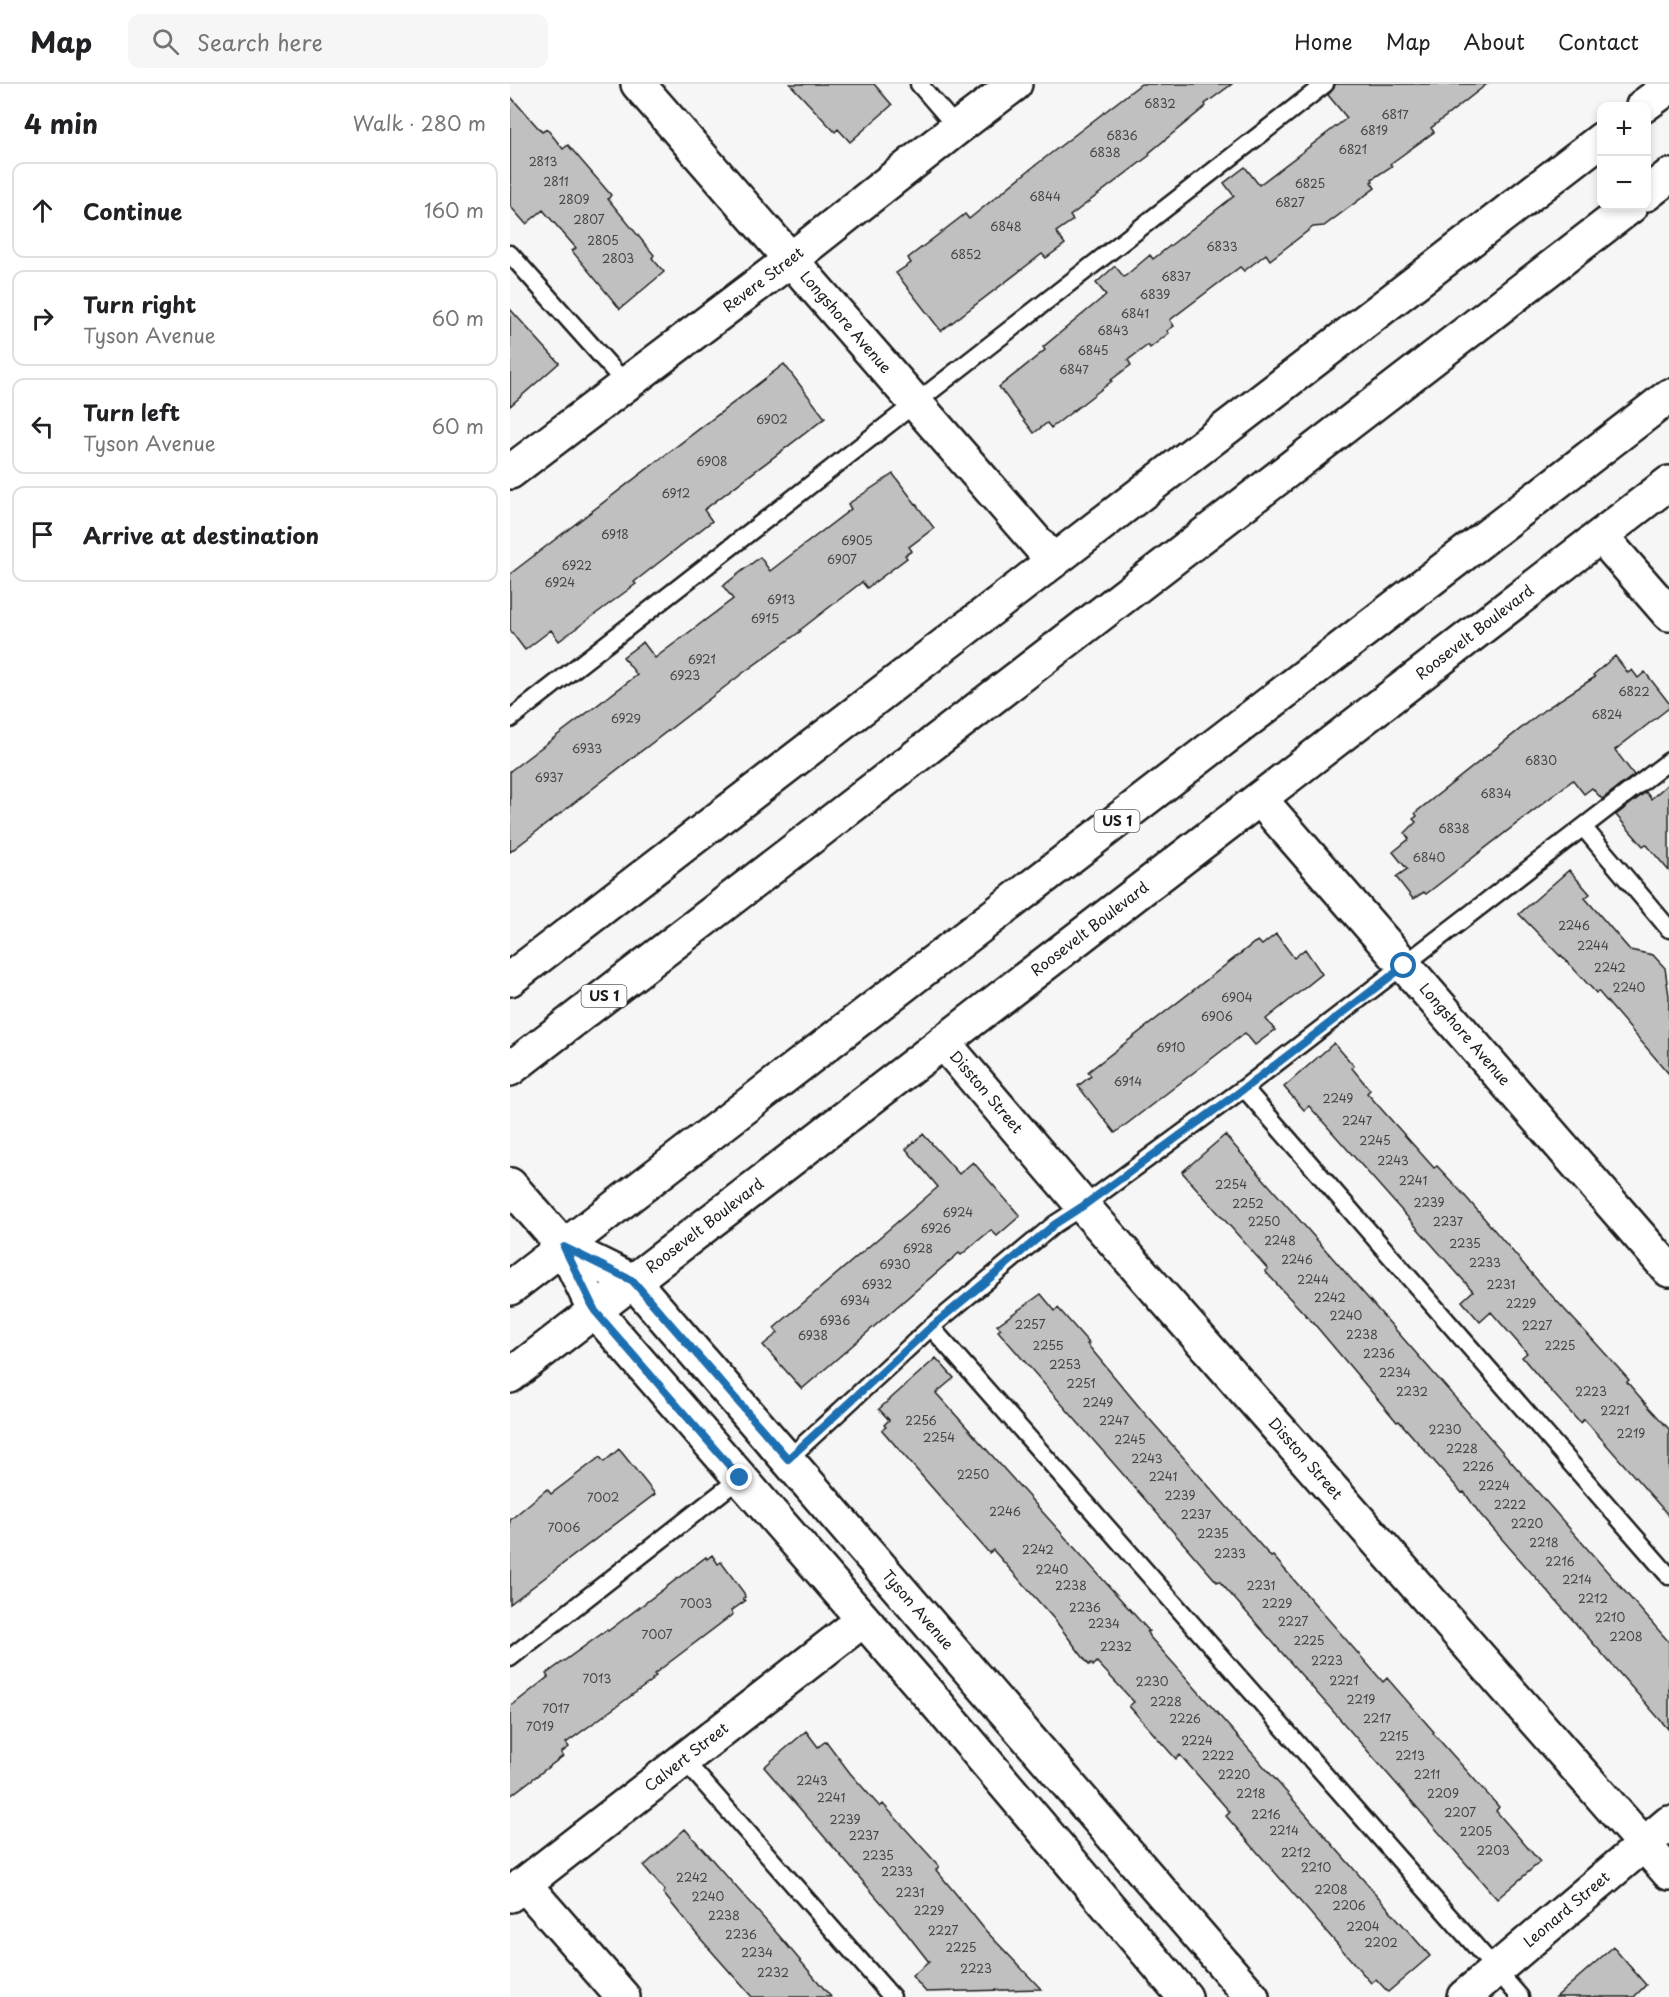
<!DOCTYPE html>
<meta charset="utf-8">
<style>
:root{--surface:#fff;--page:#f6f6f6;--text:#202124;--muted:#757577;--line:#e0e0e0}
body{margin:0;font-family:"Playpen Sans",sans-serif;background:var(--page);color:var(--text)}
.controls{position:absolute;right:18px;top:18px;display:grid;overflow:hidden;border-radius:12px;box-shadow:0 3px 9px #0003}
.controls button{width:54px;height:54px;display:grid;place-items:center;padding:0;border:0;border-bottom:2px solid var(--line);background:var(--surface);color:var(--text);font:30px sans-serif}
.stop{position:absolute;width:18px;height:18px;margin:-14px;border:4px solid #1f6fb2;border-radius:50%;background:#fff}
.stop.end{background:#1f6fb2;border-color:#fff;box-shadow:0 2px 6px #0008}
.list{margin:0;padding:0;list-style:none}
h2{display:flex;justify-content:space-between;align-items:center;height:78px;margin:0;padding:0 24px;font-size:26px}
h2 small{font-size:20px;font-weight:400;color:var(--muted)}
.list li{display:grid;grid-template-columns:39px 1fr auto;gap:18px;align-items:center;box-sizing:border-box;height:96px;margin:0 12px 12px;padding:0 12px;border:2px solid var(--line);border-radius:12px}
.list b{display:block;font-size:22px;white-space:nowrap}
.list p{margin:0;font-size:20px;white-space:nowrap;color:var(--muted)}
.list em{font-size:20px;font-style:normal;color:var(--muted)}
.icon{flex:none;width:33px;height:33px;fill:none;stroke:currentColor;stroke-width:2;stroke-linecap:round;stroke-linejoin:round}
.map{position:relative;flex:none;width:1159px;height:1913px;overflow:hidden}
header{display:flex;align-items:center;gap:36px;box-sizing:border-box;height:84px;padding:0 30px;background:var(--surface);border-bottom:2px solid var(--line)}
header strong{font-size:28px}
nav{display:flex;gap:33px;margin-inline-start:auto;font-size:21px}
.search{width:420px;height:54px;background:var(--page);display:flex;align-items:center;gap:15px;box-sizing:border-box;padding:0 21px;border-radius:12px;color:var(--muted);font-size:22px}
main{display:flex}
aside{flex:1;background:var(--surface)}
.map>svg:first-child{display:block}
</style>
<header>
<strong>Map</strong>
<div class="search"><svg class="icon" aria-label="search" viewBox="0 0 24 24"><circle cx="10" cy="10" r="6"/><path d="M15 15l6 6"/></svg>Search here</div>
<nav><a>Home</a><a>Map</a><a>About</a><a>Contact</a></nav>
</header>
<main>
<aside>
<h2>4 min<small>Walk · 280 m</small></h2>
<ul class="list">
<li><svg class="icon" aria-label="ahead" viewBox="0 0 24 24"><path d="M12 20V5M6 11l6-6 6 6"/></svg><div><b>Continue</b></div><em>160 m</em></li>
<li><svg class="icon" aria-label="right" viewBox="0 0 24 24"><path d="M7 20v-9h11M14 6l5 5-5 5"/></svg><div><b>Turn right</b><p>Tyson Avenue</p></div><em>60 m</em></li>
<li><svg class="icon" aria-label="left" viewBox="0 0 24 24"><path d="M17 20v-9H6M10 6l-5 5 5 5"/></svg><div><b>Turn left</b><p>Tyson Avenue</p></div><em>60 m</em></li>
<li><svg class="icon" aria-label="arrive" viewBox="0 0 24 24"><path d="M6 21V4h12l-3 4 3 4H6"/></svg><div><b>Arrive at destination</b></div></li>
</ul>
</aside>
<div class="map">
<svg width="1159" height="1913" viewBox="0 0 1159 1913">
<rect width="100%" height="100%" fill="#f6f6f6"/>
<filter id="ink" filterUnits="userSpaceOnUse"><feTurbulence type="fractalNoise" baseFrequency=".0167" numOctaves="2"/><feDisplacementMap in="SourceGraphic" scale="12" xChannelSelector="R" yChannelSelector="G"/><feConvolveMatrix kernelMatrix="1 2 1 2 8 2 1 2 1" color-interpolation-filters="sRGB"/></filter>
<g filter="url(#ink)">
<!-- building -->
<path fill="#c0c0c0" stroke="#1c1c1c" stroke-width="1.5" d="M 280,0 L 364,0 L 382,21 L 340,58 L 328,45 L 325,48 Z
M 631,0 L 722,0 L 695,20 L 696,22 L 639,69 L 640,71 L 560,132 L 563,136 L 546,148 L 555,160 L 536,174 L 532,170 L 431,247 L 386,189 L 401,179 L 398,174 L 455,130 L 459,135 L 518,87 Z
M 825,0 L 977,0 L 921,44 L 924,48 L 880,80 L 882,82 L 862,95 L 863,97 L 861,98 L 865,104 L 814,142 L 803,143 L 760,176 L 756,170 L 734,187 L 730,183 L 660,236 L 664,242 L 657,247 L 659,249 L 640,264 L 638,261 L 618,276 L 621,281 L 601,296 L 602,297 L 541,344 L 537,339 L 524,349 L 489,303 L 535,266 L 533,263 L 596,211 L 586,199 L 605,182 L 614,193 L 640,171 L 643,175 L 724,112 L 714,99 L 735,83 L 749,101 L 837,34 L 818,11 L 824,4 Z
M 0,12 L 32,48 L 37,45 L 53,65 L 58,61 L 101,111 L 98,115 L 144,171 L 142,174 L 154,188 L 110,225 L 62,167 L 66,164 L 33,126 L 16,140 L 0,122 Z
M 0,225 L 49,279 L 0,322 Z
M 274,280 L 315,334 L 194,426 L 202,437 L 124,498 L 126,500 L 49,557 L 41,546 L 15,566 L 0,546 L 0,490 Z
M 383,390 L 424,444 L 399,463 L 402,467 L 395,471 L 397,474 L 357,504 L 352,498 L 290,546 L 291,547 L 233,589 L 0,768 L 0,687 L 127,591 L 113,573 L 133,558 L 145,574 L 223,515 L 213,502 L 250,473 L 260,487 L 341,425 L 338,420 Z
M 1105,572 L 1118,589 L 1122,586 L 1128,594 L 1135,588 L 1159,619 L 1159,624 L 1105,666 L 1124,691 L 1092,715 L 1082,704 L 1074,710 L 1063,696 L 916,810 L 914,808 L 903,815 L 886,793 L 897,785 L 883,768 L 899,755 L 895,749 L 906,738 L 903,735 L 907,732 L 905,729 L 1034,626 L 1085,593 L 1083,591 Z
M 1159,699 L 1159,787 L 1136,760 L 1133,762 L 1106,731 L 1136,708 L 1141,715 Z
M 1059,786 L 1080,810 L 1075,814 L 1120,866 L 1143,871 L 1155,884 L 1159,912 L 1159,990 L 1088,907 L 1086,909 L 1051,871 L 1050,872 L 1009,830 Z
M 766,850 L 784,874 L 795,865 L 812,890 L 756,935 L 765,946 L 745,961 L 735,949 L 605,1049 L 568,1002 L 581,992 L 578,988 L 744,859 L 748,857 L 752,861 Z
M 824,959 L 844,982 L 842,984 L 860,1006 L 857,1009 L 924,1084 L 927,1082 L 955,1112 L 1028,1197 L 1083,1256 L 1119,1296 L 1117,1298 L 1135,1319 L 1159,1345 L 1159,1432 L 1074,1335 L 1070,1339 L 1033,1298 L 1012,1273 L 1017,1269 L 981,1228 L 970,1238 L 952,1217 L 963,1207 L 799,1022 L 794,1026 L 774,1003 Z
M 413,1050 L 449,1090 L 463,1078 L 510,1132 L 487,1152 L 481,1146 L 451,1171 L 449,1169 L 292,1305 L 253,1261 L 268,1249 L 264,1244 L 428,1103 L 396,1065 Z
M 715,1051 L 1159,1558 L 1159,1646 L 970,1430 L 954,1408 L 952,1409 L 889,1337 L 887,1338 L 806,1242 L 772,1206 L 755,1187 L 758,1185 L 672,1088 Z
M 531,1210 L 545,1227 L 548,1224 L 579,1259 L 577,1260 L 636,1331 L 761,1473 L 763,1472 L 873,1598 L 877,1594 L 924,1648 L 923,1649 L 989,1723 L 986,1727 L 1030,1778 L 987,1815 L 738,1530 L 709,1497 L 707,1498 L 488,1247 L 491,1245 L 487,1241 Z
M 426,1274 L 444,1294 L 426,1309 L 639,1547 L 637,1548 L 639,1552 L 672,1589 L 920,1872 L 878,1908 L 866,1895 L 861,1899 L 716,1732 L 720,1728 L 670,1671 L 666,1675 L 619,1622 L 624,1618 L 587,1578 L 583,1582 L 581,1579 L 579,1581 L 544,1535 L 483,1466 L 479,1469 L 372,1346 L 376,1343 L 374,1341 L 379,1336 L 369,1325 Z
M 109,1365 L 145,1410 L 0,1520 L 0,1436 L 37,1405 L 41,1410 L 90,1373 L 94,1378 Z
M 202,1471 L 208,1480 L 211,1478 L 234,1509 L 235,1513 L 233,1514 L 235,1517 L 221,1527 L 223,1530 L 144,1590 L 146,1592 L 142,1595 L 143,1596 L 56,1659 L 59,1663 L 51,1669 L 53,1672 L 0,1712 L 0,1623 L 38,1593 L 36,1590 L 97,1546 L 98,1547 L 196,1473 L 197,1475 Z
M 296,1647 L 308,1663 L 316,1657 L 340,1689 L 370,1723 L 373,1720 L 429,1782 L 426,1786 L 451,1816 L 476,1847 L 531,1905 L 416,1908 L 402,1892 L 419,1878 L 387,1837 L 254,1683 Z
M 175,1745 L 271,1854 L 321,1913 L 242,1913 L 189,1853 L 153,1809 L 155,1807 L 134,1782 Z
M 1103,1863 L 1136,1901 L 1124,1913 L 1046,1913 Z"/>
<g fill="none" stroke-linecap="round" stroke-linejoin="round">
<!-- lane casing -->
<g stroke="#1c1c1c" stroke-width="21">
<path id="lane" d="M 409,0 L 447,44
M 0,170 L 116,300
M 0,635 L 815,0
M 1073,743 L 1159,845
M 734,1004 L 1159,1492
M 421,1243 L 1010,1913
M 278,1375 L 421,1243 L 545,1140 L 573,1122 L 734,1004 L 1159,677
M 0,1574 L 230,1394
M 174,1676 L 382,1913"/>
</g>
<!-- street casing -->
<g stroke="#1c1c1c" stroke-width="38">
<g id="street">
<path id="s1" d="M 128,0 L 543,477"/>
<path id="s2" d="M 0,388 L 280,176 L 447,44 L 505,0"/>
<path d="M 1091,452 L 1159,530"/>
<path id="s3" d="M 750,715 L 1159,1186"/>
<path id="s4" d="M 433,958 L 573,1122 L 1159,1789"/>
<path d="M 14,1800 L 113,1913"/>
<path id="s5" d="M 0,1811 L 353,1536"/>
<path id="s6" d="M 954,1913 L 1159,1739"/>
</g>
</g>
<!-- secondary casing -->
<g stroke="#1c1c1c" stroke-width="38">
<g id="secondary">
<path d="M 0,1101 L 54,1163 L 85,1227 L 427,1620 L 675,1913"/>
<path id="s7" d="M 54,1163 L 123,1197 L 742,1913"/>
</g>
</g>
<!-- highway casing -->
<g stroke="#1c1c1c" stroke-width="38">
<g id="highway">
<path d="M 1133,22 L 1159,3"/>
<path d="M 1136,110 L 1159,92"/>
<path d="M 0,895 L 1092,55"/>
<path d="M 0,985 L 1121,122"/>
<path d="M 0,1204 L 1159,312"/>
<path id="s8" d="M 0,1292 L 1159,399"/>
</g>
</g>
<!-- lane -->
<use href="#lane" stroke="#fff" stroke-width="16"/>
<!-- street -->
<use href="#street" stroke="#fff" stroke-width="33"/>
<!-- secondary -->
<use href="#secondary" stroke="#fff" stroke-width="33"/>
<!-- highway -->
<use href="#highway" stroke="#fff" stroke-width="33"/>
</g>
</g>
<g fill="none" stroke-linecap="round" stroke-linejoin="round" filter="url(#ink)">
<!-- route -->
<path stroke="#1f6fb2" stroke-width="8" d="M 230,1394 L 85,1227 L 54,1163 L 123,1197 L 278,1375 L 421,1243 L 545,1140 L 573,1122 L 735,1004 L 894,882"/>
</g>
<g text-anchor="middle" stroke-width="4.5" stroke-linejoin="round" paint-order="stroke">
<!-- number labels -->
<g font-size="12" fill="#454545">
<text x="650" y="24">6832</text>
<text x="885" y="35">6817</text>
<text x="864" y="51">6819</text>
<text x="612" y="56">6836</text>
<text x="843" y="70">6821</text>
<text x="595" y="73">6838</text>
<text x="33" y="82">2813</text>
<text x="46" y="102">2811</text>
<text x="800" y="104">6825</text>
<text x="535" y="117">6844</text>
<text x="64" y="120">2809</text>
<text x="780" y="123">6827</text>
<text x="79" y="140">2807</text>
<text x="496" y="147">6848</text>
<text x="93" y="161">2805</text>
<text x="712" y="167">6833</text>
<text x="456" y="175">6852</text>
<text x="108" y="179">2803</text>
<text x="666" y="197">6837</text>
<text x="645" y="215">6839</text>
<text x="625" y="234">6841</text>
<text x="603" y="251">6843</text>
<text x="583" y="271">6845</text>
<text x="564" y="290">6847</text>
<text x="262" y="340">6902</text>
<text x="202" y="382">6908</text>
<text x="166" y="414">6912</text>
<text x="105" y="455">6918</text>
<text x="347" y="461">6905</text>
<text x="332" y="480">6907</text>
<text x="67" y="486">6922</text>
<text x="50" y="503">6924</text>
<text x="271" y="520">6913</text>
<text x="255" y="539">6915</text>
<text x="192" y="580">6921</text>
<text x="175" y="596">6923</text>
<text x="1124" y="612">6822</text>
<text x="1097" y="635">6824</text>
<text x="116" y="639">6929</text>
<text x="77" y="669">6933</text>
<text x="1031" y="681">6830</text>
<text x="39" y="698">6937</text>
<text x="986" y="714">6834</text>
<text x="944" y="749">6838</text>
<text x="919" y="778">6840</text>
<text x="1064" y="846">2246</text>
<text x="1083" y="866">2244</text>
<text x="1100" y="888">2242</text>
<text x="1119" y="908">2240</text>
<text x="727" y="918">6904</text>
<text x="707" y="937">6906</text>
<text x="661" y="968">6910</text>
<text x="618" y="1002">6914</text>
<text x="828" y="1019">2249</text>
<text x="847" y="1041">2247</text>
<text x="865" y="1061">2245</text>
<text x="883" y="1081">2243</text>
<text x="903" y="1101">2241</text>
<text x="721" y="1105">2254</text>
<text x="919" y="1123">2239</text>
<text x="738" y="1124">2252</text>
<text x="448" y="1133">6924</text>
<text x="754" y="1142">2250</text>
<text x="938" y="1142">2237</text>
<text x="426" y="1149">6926</text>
<text x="770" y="1161">2248</text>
<text x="955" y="1164">2235</text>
<text x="408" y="1169">6928</text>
<text x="787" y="1180">2246</text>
<text x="975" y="1183">2233</text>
<text x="385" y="1185">6930</text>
<text x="803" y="1200">2244</text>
<text x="367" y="1205">6932</text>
<text x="991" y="1205">2231</text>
<text x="820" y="1218">2242</text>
<text x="345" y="1221">6934</text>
<text x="1011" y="1224">2229</text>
<text x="836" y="1236">2240</text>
<text x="325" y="1241">6936</text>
<text x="520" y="1245">2257</text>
<text x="1027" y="1246">2227</text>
<text x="852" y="1255">2238</text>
<text x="303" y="1256">6938</text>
<text x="538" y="1266">2255</text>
<text x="1050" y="1266">2225</text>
<text x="869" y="1274">2236</text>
<text x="555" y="1285">2253</text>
<text x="885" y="1293">2234</text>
<text x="571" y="1304">2251</text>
<text x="902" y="1312">2232</text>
<text x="1081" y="1312">2223</text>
<text x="588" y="1323">2249</text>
<text x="1105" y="1331">2221</text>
<text x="411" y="1341">2256</text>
<text x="604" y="1341">2247</text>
<text x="935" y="1350">2230</text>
<text x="1121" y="1354">2219</text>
<text x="429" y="1358">2254</text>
<text x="620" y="1360">2245</text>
<text x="952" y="1369">2228</text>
<text x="637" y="1379">2243</text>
<text x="968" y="1387">2226</text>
<text x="463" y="1395">2250</text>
<text x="653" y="1397">2241</text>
<text x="984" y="1406">2224</text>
<text x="670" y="1416">2239</text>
<text x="93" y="1418">7002</text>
<text x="1000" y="1425">2222</text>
<text x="495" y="1432">2246</text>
<text x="686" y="1435">2237</text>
<text x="1017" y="1444">2220</text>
<text x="54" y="1448">7006</text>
<text x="703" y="1454">2235</text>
<text x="1034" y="1463">2218</text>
<text x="528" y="1470">2242</text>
<text x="720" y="1474">2233</text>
<text x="1050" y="1482">2216</text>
<text x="542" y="1490">2240</text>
<text x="1067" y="1500">2214</text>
<text x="561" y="1506">2238</text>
<text x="751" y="1506">2231</text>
<text x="1083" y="1519">2212</text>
<text x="186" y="1524">7003</text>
<text x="767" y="1524">2229</text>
<text x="575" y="1528">2236</text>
<text x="1100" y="1538">2210</text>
<text x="783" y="1542">2227</text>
<text x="594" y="1544">2234</text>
<text x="147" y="1555">7007</text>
<text x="1116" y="1557">2208</text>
<text x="799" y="1561">2225</text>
<text x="606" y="1567">2232</text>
<text x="817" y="1581">2223</text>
<text x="87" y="1599">7013</text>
<text x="834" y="1601">2221</text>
<text x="642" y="1602">2230</text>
<text x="851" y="1620">2219</text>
<text x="656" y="1622">2228</text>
<text x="46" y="1629">7017</text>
<text x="675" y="1639">2226</text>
<text x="867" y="1639">2217</text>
<text x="30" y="1647">7019</text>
<text x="884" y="1657">2215</text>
<text x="687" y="1661">2224</text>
<text x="708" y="1676">2222</text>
<text x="900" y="1676">2213</text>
<text x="724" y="1695">2220</text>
<text x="917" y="1695">2211</text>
<text x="302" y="1701">2243</text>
<text x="741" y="1714">2218</text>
<text x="933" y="1714">2209</text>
<text x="321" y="1718">2241</text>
<text x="950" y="1733">2207</text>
<text x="756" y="1735">2216</text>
<text x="335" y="1740">2239</text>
<text x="774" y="1751">2214</text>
<text x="966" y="1752">2205</text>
<text x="354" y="1756">2237</text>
<text x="983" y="1771">2203</text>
<text x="786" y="1773">2212</text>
<text x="368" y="1776">2235</text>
<text x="806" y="1788">2210</text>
<text x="387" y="1792">2233</text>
<text x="182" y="1798">2242</text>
<text x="821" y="1810">2208</text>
<text x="400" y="1813">2231</text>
<text x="198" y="1817">2240</text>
<text x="839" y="1826">2206</text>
<text x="419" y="1831">2229</text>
<text x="214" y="1836">2238</text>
<text x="853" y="1847">2204</text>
<text x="433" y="1851">2227</text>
<text x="231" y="1855">2236</text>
<text x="871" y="1863">2202</text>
<text x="451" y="1868">2225</text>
<text x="247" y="1873">2234</text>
<text x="466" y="1889">2223</text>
<text x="263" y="1893">2232</text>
</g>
<!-- shield labels -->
<g fill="#fff" stroke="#606060" stroke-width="1.5">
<rect x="584.5" y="726" width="45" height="22" rx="4.5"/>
<rect x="71.5" y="901" width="45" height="22" rx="4.5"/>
</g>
<g font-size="14" font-weight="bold" fill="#1c1c1c">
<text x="607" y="742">US 1</text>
<text x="94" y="917">US 1</text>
</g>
<!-- street labels -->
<g font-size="15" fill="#1c1c1c" stroke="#fff">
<text dy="5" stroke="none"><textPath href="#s2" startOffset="318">Revere Street</textPath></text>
<text dy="5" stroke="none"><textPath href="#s1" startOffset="316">Longshore Avenue</textPath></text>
<text dy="5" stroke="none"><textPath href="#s8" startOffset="1218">Roosevelt Boulevard</textPath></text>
<text dy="5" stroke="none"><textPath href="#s8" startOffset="732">Roosevelt Boulevard</textPath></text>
<text dy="5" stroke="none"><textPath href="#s3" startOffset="312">Longshore Avenue</textPath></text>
<text dy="5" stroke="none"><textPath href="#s4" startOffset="66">Disston Street</textPath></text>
<text dy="5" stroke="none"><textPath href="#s8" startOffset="246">Roosevelt Boulevard</textPath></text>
<text dy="5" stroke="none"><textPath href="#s4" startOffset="552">Disston Street</textPath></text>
<text dy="5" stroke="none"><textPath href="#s7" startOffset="512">Tyson Avenue</textPath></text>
<text dy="5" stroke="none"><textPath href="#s5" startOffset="224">Calvert Street</textPath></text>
<text dy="5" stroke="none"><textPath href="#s6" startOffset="135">Leonard Street</textPath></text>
</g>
</g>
</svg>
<div class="controls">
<button>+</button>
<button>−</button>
</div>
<div class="stop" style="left:894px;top:882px"></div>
<div class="stop end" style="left:230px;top:1394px"></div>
</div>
</main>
